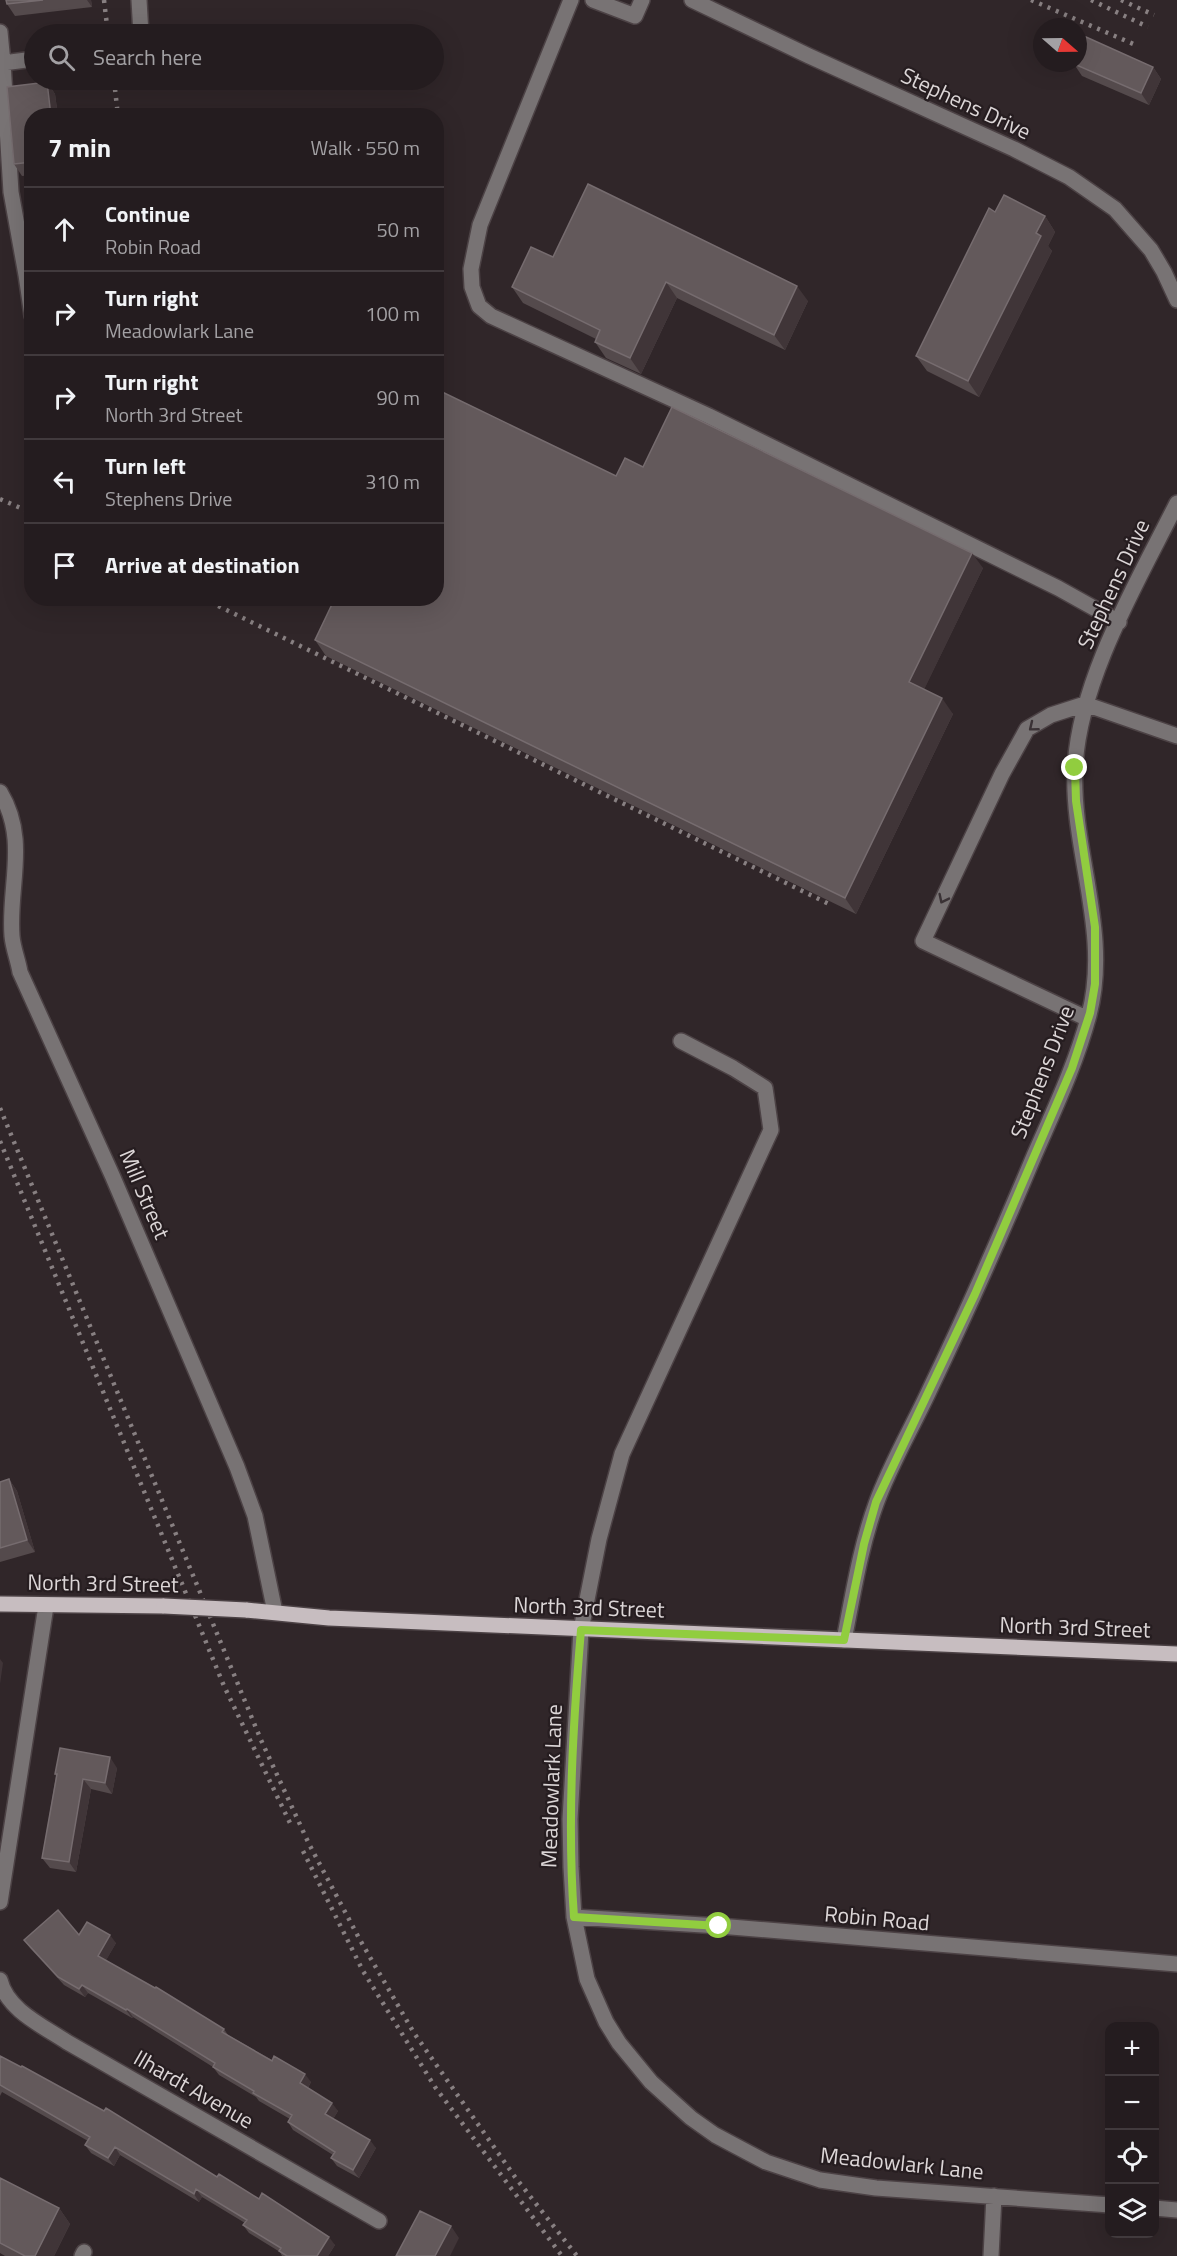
<!DOCTYPE html>
<meta charset="utf-8">
<style>
:root{--surface:#241c1f;--page:#2c2528;--text:#f1f3f6;--muted:#a3a1a4;--line:#413a3d}
body{margin:0;font-family:"Titillium Web",sans-serif;background:var(--page);color:var(--text)}
.controls{position:absolute;right:18px;bottom:18px;display:grid;overflow:hidden;border-radius:12px;box-shadow:0 6px 24px #0002}
.controls button{width:54px;height:54px;display:grid;place-items:center;padding:0;border:0;border-bottom:2px solid var(--line);background:var(--surface);color:var(--text);font:30px sans-serif}
.compass{position:absolute;left:1033px;top:18px;width:54px;height:54px;border-radius:50%;background:var(--surface);box-shadow:0 6px 24px #0002;rotate:110deg}
.stop{position:absolute;width:18px;height:18px;margin:-14px;border:4px solid #91cd3f;border-radius:50%;background:#fff}
.stop.end{background:#91cd3f;border-color:#fff;box-shadow:0 2px 6px #0008}
.list{margin:0;padding:0;list-style:none}
h2{display:flex;justify-content:space-between;align-items:center;height:78px;margin:0;padding:0 24px;font-size:26px}
h2 small{font-size:20px;font-weight:400;color:var(--muted)}
.list li{display:grid;grid-template-columns:39px 1fr auto;gap:18px;align-items:center;box-sizing:border-box;height:84px;padding:0 24px;border-top:2px solid var(--line)}
.list b{display:block;font-size:22px;white-space:nowrap}
.list p{margin:0;font-size:20px;white-space:nowrap;color:var(--muted)}
.list em{font-size:20px;font-style:normal;color:var(--muted)}
.icon{flex:none;width:33px;height:33px;fill:none;stroke:currentColor;stroke-width:2;stroke-linecap:round;stroke-linejoin:round}
.map{position:relative;flex:none;width:1177px;height:2256px;overflow:hidden}
.search{position:absolute;background:var(--surface);box-shadow:0 6px 24px #0002;left:24px;top:24px;width:420px;height:66px;display:flex;align-items:center;gap:15px;box-sizing:border-box;padding:0 21px;border-radius:33px;color:var(--muted);font-size:22px}
.panel{position:absolute;background:var(--surface);box-shadow:0 6px 24px #0002;left:24px;top:108px;width:420px;height:498px;border-radius:24px}
.map>svg:first-child{display:block}
</style>
<div class="map">
<svg width="1177" height="2256" viewBox="0 0 1177 2256">
<rect width="100%" height="100%" fill="#302629"/>
<g fill="none" stroke-linecap="round" stroke-linejoin="round">
<!-- minor casing -->
<g stroke="#4c4245" stroke-width="18">
<path id="minor" d="M 139,0 L 141,34
M 571,0 L 480,225 L 471,269 L 472,287 L 479,306 L 491,316 L 709,416 L 1058,588 L 1119,622
M 593,0 L 635,16 L 642,0
M 692,0 L 809,56 L 1014,149 L 1069,177 L 1115,209 L 1151,250 L 1164,272 L 1177,300
M 0,32 L 3,63 L 34,59
M 3,63 L 11,192 L 26,275 L 32,316
M 0,792 C 29,840 8,886 12,936 C 13,948 18,960 20,972 L 112,1175 L 237,1467 L 255,1516 L 275,1612
M 1088,1019 L 923,941 L 1002,774 L 1027,729 L 1051,715 L 1085,704 L 1177,736
M 681,1041 L 733,1068 L 765,1088 L 771,1130 L 622,1454 L 599,1539 L 581,1630 L 570,1819 L 571,1867 L 574,1917 L 587,1979 L 606,2022 L 619,2043 L 651,2082 L 691,2118 L 715,2135 L 766,2162 L 820,2180 L 876,2188 L 1110,2205
M 844,1640 C 853,1595 860,1548 876,1504 C 889,1467 913,1426 930,1389 C 967,1312 1001,1235 1034,1156 C 1054,1110 1076,1064 1089,1015 C 1111,932 1071,850 1075,768 C 1079,680 1138,581 1177,503
M 0,1902 L 46,1606
M 574,1917 L 719,1926 L 1177,1964
M 0,1980 C 7,2010 43,2026 67,2042 L 379,2221
M 1154,2208 L 1177,2210
M 82,2256 L 84,2252
M 991,2256 L 994,2196"/>
</g>
<!-- major casing -->
<g stroke="#4c4245" stroke-width="18">
<path id="major" d="M 0,1604 L 164,1606
M 246,1610 L 329,1618 L 1177,1654"/>
</g>
<!-- minor -->
<use href="#minor" stroke="#787374" stroke-width="15"/>
<!-- major -->
<use href="#major" stroke="#c7bdc0" stroke-width="15"/>
<!-- rail -->
<path stroke="#888082" stroke-width="4.5" stroke-dasharray="3 6" stroke-linecap="butt" d="M 104,0 L 108,34
M 1031,0 L 1138,46
M 1091,0 L 1148,27
M 1121,0 L 1154,15
M 114,80 L 118,116
M 0,499 L 32,513
M 202,598 L 831,905
M 0,1108 L 261,1740 L 309,1844 L 360,1940 L 414,2033 L 515,2177 L 577,2256
M 0,1141 L 224,1686 L 290,1823
M 303,1851 L 363,1971 L 435,2087 L 562,2256"/>
<!-- major-bridge casing -->
<g stroke="#4c4245" stroke-width="18" stroke-linecap="butt">
<path id="major-bridge" d="M 164,1606 L 246,1610"/>
</g>
<!-- major-bridge -->
<use href="#major-bridge" stroke="#c7bdc0" stroke-width="15"/>
</g>
<!-- wall -->
<path fill="#544a4c" d="M 6,0 L 91,0 L 92,7 L 15,16 L 7,4 Z
M 1074,64 L 1153,67 L 1161,79 L 1149,105 L 1082,76 Z
M 47,82 L 55,94 L 58,116 L 32,116 L 32,175 L 22,176 L 14,164 L 7,87 Z
M 995,212 L 1045,216 L 1055,232 L 1048,246 L 1052,251 L 979,397 L 927,371 L 916,356 Z
M 553,257 L 808,301 L 785,350 L 677,298 L 641,374 L 606,358 L 595,342 L 596,339 L 523,303 L 512,287 Z
M 643,467 L 983,568 L 924,689 L 953,714 L 856,914 L 326,656 L 315,640 Z
M 9,1479 L 17,1491 L 35,1552 L 0,1562 L 0,1482 Z
M 117,1768 L 112,1794 L 91,1789 L 76,1872 L 50,1868 L 42,1858 L 56,1776 L 55,1774 Z
M 79,1935 L 116,1943 L 106,1960 L 224,2029 L 228,2035 L 311,2082 L 308,2088 L 338,2111 L 333,2119 L 376,2148 L 359,2178 L 337,2166 L 331,2158 L 333,2155 L 293,2130 L 288,2122 L 290,2119 L 259,2101 L 256,2097 L 219,2075 L 213,2067 L 133,2017 L 132,2018 L 88,1993 L 85,1997 L 64,1985 L 30,1948 L 24,1940 Z
M 0,2056 L 217,2177 L 335,2245 L 328,2256 L 282,2256 L 280,2252 L 249,2233 L 243,2225 L 245,2223 L 202,2197 L 199,2202 L 120,2155 L 114,2166 L 91,2153 L 85,2145 L 88,2141 L 2,2092 L 0,2096 Z
M 0,2178 L 59,2208 L 70,2224 L 54,2256 L 5,2256 L 0,2253 Z"/>
<!-- shaded-wall -->
<path fill="#403538" d="M 87,0 L 91,0 L 92,7 Z
M 1153,67 L 1161,79 L 1149,105 L 1141,93 Z
M 47,82 L 55,94 L 58,116 L 51,116 Z
M 1045,216 L 1055,232 L 1048,246 L 1052,251 L 979,397 L 968,381 Z
M 666,282 L 677,298 L 641,374 L 630,358 Z
M 797,286 L 808,301 L 785,350 L 774,335 Z
M 972,553 L 983,568 L 920,698 L 909,682 Z
M 942,698 L 953,714 L 856,914 L 845,898 Z
M 9,1479 L 17,1491 L 35,1552 L 27,1540 Z
M 0,1659 L 3,1663 L 0,1684 Z
M 110,1757 L 117,1768 L 112,1794 L 105,1783 Z
M 83,1779 L 91,1789 L 76,1872 L 69,1862 Z
M 110,1935 L 116,1943 L 104,1964 L 98,1956 Z
M 82,1985 L 88,1993 L 85,1997 L 79,1989 Z
M 127,2009 L 133,2017 L 132,2018 L 126,2010 Z
M 305,2074 L 311,2082 L 306,2091 L 300,2083 Z
M 332,2103 L 338,2111 L 331,2122 L 325,2114 Z
M 370,2140 L 376,2148 L 359,2178 L 353,2170 Z
M 115,2147 L 120,2155 L 114,2166 L 108,2158 Z
M 196,2189 L 202,2197 L 199,2202 L 194,2194 Z
M 59,2208 L 70,2224 L 54,2256 L 35,2256 Z
M 451,2226 L 459,2238 L 450,2256 L 435,2256 Z
M 329,2237 L 335,2245 L 328,2256 L 317,2256 Z"/>
<!-- building -->
<path fill="#63595b" stroke="#766c6f" stroke-width="1.5" d="M 6,0 L 43,0 L 7,4 Z
M 1086,37 L 1153,67 L 1141,93 L 1074,64 L 1078,63 L 1078,55 Z
M 47,82 L 51,116 L 32,116 L 32,162 L 14,164 L 7,87 Z
M 588,184 L 797,286 L 774,335 L 666,282 L 630,358 L 595,342 L 600,330 L 512,287 L 531,247 L 553,257 Z
M 1004,195 L 1045,216 L 1036,233 L 1041,236 L 968,381 L 916,356 L 989,208 L 995,212 Z
M 436,389 L 616,476 L 625,458 L 643,467 L 672,407 L 972,553 L 909,682 L 942,698 L 845,898 L 315,640 L 335,598 L 436,598 Z
M 9,1479 L 27,1540 L 0,1548 L 0,1482 Z
M 60,1748 L 110,1757 L 105,1783 L 83,1779 L 69,1862 L 42,1858 L 57,1774 L 55,1774 Z
M 58,1910 L 79,1935 L 87,1922 L 110,1935 L 98,1956 L 155,1988 L 156,1987 L 224,2029 L 222,2032 L 272,2061 L 274,2056 L 305,2074 L 300,2083 L 332,2103 L 325,2114 L 370,2140 L 353,2170 L 331,2158 L 335,2152 L 288,2122 L 292,2115 L 253,2093 L 254,2091 L 213,2067 L 215,2063 L 127,2009 L 126,2010 L 82,1985 L 79,1989 L 58,1977 L 24,1940 Z
M 0,2056 L 21,2067 L 22,2066 L 104,2111 L 106,2108 L 217,2177 L 219,2174 L 259,2199 L 262,2193 L 329,2237 L 317,2256 L 287,2256 L 279,2251 L 281,2248 L 243,2225 L 247,2220 L 196,2189 L 194,2194 L 115,2147 L 108,2158 L 85,2145 L 90,2137 L 0,2085 Z
M 0,2178 L 59,2208 L 35,2256 L 25,2256 L 0,2243 Z
M 420,2211 L 451,2226 L 435,2256 L 396,2256 Z"/>
<!-- one-way arrows -->
<defs><path id="oneway-chevron" d="M-2-3.5L2.5 0L-2 3.5" fill="none" stroke-width="1.6" stroke-linecap="round" stroke-linejoin="round" transform="scale(1.5)"/></defs>
<g stroke="#3a3235">
<use href="#oneway-chevron" transform="translate(1033 727) rotate(141)"/>
<use href="#oneway-chevron" transform="translate(943 899) rotate(116)"/>
</g>
<g fill="none" stroke-linecap="round" stroke-linejoin="round">
<!-- route -->
<path stroke="#91cd3f" stroke-width="8" d="M 719,1926 L 574,1917 C 567,1821 573,1725 581,1630 L 844,1640 L 864,1544 L 876,1502 L 975,1294 L 1072,1068 L 1090,1013 L 1095,984 L 1095,927 L 1076,801 L 1075,768"/>
</g>
<g text-anchor="middle" stroke-width="4.5" stroke-linejoin="round" paint-order="stroke">
<!-- street labels -->
<g font-size="22" fill="#dcd6d7" stroke="#261d20">
<text transform="translate(966 103) rotate(25)" y="8">Stephens Drive</text>
<text transform="translate(1113 584) rotate(-65)" y="8">Stephens Drive</text>
<text transform="translate(1042 1072) rotate(-69)" y="8">Stephens Drive</text>
<text transform="translate(145 1194) rotate(67)" y="8">Mill Street</text>
<text transform="translate(103 1583) rotate(1)" y="8">North 3rd Street</text>
<text transform="translate(589 1607) rotate(2)" y="8">North 3rd Street</text>
<text transform="translate(1075 1627) rotate(2)" y="8">North 3rd Street</text>
<text transform="translate(551 1786) rotate(-88)" y="8">Meadowlark Lane</text>
<text transform="translate(877 1918) rotate(5)" y="8">Robin Road</text>
<text transform="translate(194 2089) rotate(30)" y="8">Ilhardt Avenue</text>
<text transform="translate(902 2163) rotate(6)" y="8">Meadowlark Lane</text>
</g>
</g>
</svg>
<div class="controls">
<button>+</button>
<button>−</button>
<button><svg class="icon" aria-label="locate" viewBox="0 0 24 24"><circle cx="12" cy="12" r="6"/><path d="M12 2v4M12 18v4M2 12h4M18 12h4"/></svg></button>
<button><svg class="icon" aria-label="layers" viewBox="0 0 24 24"><path d="M12 4l9 5-9 5-9-5zM3 14l9 5 9-5"/></svg></button>
</div>
<svg class="compass" viewBox="-18 -18 36 36"><path d="M0-13l5 13h-10z" fill="#e53935"/><path d="M0 13l5-13h-10z" fill="#a3a1a4"/></svg>
<div class="stop" style="left:719px;top:1926px"></div>
<div class="stop end" style="left:1075px;top:768px"></div>
<div class="search"><svg class="icon" aria-label="search" viewBox="0 0 24 24"><circle cx="10" cy="10" r="6"/><path d="M15 15l6 6"/></svg>Search here</div>
<section class="panel">
<h2>7 min<small>Walk · 550 m</small></h2>
<ul class="list">
<li><svg class="icon" aria-label="ahead" viewBox="0 0 24 24"><path d="M12 20V5M6 11l6-6 6 6"/></svg><div><b>Continue</b><p>Robin Road</p></div><em>50 m</em></li>
<li><svg class="icon" aria-label="right" viewBox="0 0 24 24"><path d="M7 20v-9h11M14 6l5 5-5 5"/></svg><div><b>Turn right</b><p>Meadowlark Lane</p></div><em>100 m</em></li>
<li><svg class="icon" aria-label="right" viewBox="0 0 24 24"><path d="M7 20v-9h11M14 6l5 5-5 5"/></svg><div><b>Turn right</b><p>North 3rd Street</p></div><em>90 m</em></li>
<li><svg class="icon" aria-label="left" viewBox="0 0 24 24"><path d="M17 20v-9H6M10 6l-5 5 5 5"/></svg><div><b>Turn left</b><p>Stephens Drive</p></div><em>310 m</em></li>
<li><svg class="icon" aria-label="arrive" viewBox="0 0 24 24"><path d="M6 21V4h12l-3 4 3 4H6"/></svg><div><b>Arrive at destination</b></div></li>
</ul>
</section>
</div>
